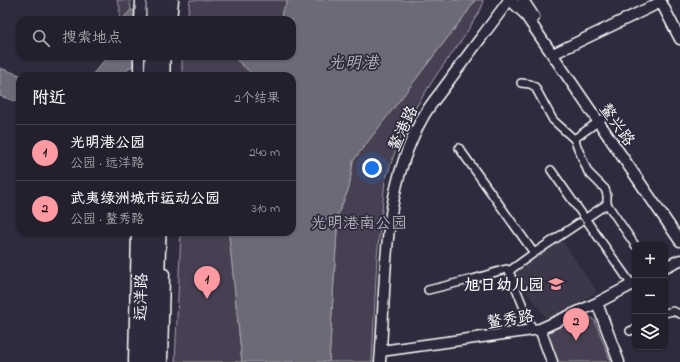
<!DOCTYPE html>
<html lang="zh">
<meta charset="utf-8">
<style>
:root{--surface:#23202e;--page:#2b2836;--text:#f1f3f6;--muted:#a3a3aa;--line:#403e4a;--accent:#ff9aa2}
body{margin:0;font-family:"Indie Flower","LXGW WenKai TC",sans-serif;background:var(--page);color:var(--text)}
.controls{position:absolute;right:12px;bottom:12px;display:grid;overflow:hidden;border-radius:8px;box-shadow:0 1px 3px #0004}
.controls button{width:36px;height:36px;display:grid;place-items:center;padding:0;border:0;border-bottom:1px solid var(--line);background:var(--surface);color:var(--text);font:20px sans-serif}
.you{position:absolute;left:372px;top:168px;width:14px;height:14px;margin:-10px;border:3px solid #fff;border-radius:50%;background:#1a73e8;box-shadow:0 0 0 6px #1a73e833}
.badge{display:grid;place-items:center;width:26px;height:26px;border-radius:50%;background:var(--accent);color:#111;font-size:13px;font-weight:700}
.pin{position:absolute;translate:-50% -33px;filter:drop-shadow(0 1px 2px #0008)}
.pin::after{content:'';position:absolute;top:21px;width:14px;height:12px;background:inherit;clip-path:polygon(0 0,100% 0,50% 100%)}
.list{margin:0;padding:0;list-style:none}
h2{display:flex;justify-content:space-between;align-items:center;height:52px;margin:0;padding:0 16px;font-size:17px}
h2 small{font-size:13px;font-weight:400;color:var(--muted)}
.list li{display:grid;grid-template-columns:26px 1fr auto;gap:12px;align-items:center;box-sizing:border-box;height:56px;padding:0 16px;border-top:1px solid var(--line)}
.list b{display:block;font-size:15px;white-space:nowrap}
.list p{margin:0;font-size:13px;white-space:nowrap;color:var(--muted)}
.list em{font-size:13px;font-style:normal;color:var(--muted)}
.icon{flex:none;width:22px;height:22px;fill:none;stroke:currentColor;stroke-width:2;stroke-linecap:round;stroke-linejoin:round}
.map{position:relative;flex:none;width:680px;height:362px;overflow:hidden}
.search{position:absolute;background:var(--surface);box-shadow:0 1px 3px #0004;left:16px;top:16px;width:280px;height:44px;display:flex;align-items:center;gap:10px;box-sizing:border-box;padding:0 14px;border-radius:12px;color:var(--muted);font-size:15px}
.panel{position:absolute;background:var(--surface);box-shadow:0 1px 3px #0004;left:16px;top:72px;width:280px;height:164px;border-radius:12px}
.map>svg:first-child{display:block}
</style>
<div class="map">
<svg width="680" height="362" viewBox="0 0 680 362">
<rect width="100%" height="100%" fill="#2f2a3d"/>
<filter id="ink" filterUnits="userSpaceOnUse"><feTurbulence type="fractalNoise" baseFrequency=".025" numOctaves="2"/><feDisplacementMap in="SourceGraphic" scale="8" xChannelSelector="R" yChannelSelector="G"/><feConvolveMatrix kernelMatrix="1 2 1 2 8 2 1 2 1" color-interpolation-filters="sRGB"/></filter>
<g filter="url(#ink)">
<!-- built -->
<path fill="#3c3749" d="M 561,239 L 597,292 L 548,320 L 513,275 Z"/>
<!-- green -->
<path fill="#464152" stroke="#a2a0a8" d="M 117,0 L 130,0 L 131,10 L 121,20 L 119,20 L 120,8 Z
M 190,0 L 288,0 L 282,12 L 281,20 L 187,20 Z
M 475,0 L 483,0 L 482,7 L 464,37 L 437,74 L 404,126 L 385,181 L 377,256 L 372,362 L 329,362 L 338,214 L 349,188 L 353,161 L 468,11 Z
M 182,56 L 272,56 L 268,76 L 182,76 Z
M 181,232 L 230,232 L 229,235 L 242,362 L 175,362 Z
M 582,316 L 589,316 L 595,321 L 611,362 L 557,362 L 547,333 Z"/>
<!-- water -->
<path fill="#6d6a77" stroke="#a7a6ad" d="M 288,0 L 475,0 L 468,11 L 353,161 L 349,188 L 338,214 L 329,362 L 242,362 L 229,235 L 230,232 L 292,232 L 292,76 L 252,76 L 251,73 L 232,56 L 292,56 L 292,20 L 279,20 L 281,19 L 282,12 Z
M 131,10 L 203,20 L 121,20 Z
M 108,56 L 185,56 L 130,67 L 123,76 L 91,76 Z
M 0,68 L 23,76 L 20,76 L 20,103 L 0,96 Z"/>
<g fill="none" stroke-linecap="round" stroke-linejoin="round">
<!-- street casing -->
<g stroke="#fff" stroke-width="10">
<path id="street" d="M 521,83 L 530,84 L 535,87 L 553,120 L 574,139 L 588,172 L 605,189 L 607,195 L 607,204 L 635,245
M 574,139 L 602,119
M 459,148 L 534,253
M 551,170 L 632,285
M 586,218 L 607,204
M 509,271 L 533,331
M 428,290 L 473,279 L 506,269 L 509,271 L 534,253 L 579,223
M 665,313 L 673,311 L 680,314
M 630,331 L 635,329"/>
</g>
<!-- secondary casing -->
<g stroke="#fff" stroke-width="13">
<path id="secondary" d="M 510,0 L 524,13 L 680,241
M 523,0 L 534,17
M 140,20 L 141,0
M 171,20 L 173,0
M 553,55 L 557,52 L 661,2 L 680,39
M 139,76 L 139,56
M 665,267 L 680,260
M 597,303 L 619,362
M 540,329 L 552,362
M 381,351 L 540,329 L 597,303 L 635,283
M 134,362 L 137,232
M 162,362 L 164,274
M 380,362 C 387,278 380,193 423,117 C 431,103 442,91 451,78 C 470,52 490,26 509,0"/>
</g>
<!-- highway casing -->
<g stroke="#fff" stroke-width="16">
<path id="highway" d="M 153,20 L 153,0
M 164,20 L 165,0
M 151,76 L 152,56
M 163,76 L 163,56
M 144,362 L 147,232
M 155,362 L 159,232"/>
</g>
<!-- street -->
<use href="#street" stroke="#2f2a3d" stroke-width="7"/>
<!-- secondary -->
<use href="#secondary" stroke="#2f2a3d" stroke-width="10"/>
<!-- highway -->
<use href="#highway" stroke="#2f2a3d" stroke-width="13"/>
</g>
</g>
<!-- icons -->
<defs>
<g id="school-bare" transform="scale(1.2)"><path d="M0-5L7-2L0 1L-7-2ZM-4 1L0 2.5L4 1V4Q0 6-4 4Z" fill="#ff9aa2" stroke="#2f2a3d" stroke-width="2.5" paint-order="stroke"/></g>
</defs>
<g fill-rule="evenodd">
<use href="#school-bare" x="556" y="284"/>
</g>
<g text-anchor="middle" stroke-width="3.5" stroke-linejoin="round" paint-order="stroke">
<!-- street labels -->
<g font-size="16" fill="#fff" stroke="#2f2a3d">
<text transform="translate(618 124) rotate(55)" y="6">鳌兴路</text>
<text transform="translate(402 128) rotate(-65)" y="6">鳌港路</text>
<text transform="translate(140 297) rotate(-89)" y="6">远洋路</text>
<text transform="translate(510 318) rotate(-9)" y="6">鳌秀路</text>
</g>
<!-- park labels -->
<g font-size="16" fill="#b5b3ba" stroke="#2f2a3d">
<text x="359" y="228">光明港南公园</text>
</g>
<!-- poi labels -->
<g font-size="16" font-weight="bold" fill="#fff" stroke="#2f2a3d" text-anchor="end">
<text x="544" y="290">旭日幼儿园</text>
</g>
<!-- water labels -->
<g font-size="17" font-style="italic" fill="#b6b4bb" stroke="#2f2a3d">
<text x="353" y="68">光明港</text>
</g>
</g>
</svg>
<div class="controls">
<button>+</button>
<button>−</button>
<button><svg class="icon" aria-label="layers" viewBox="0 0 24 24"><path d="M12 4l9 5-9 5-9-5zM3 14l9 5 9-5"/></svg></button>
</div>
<div class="you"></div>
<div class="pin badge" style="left:207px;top:299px">1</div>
<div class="pin badge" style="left:576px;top:341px">2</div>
<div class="search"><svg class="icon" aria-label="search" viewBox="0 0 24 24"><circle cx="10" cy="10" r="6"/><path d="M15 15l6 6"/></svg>搜索地点</div>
<section class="panel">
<h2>附近<small>2个结果</small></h2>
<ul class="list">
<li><span class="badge">1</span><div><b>光明港公园</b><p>公园 · 远洋路</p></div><em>240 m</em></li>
<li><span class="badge">2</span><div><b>武夷绿洲城市运动公园</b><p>公园 · 鳌秀路</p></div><em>310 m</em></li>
</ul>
</section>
</div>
